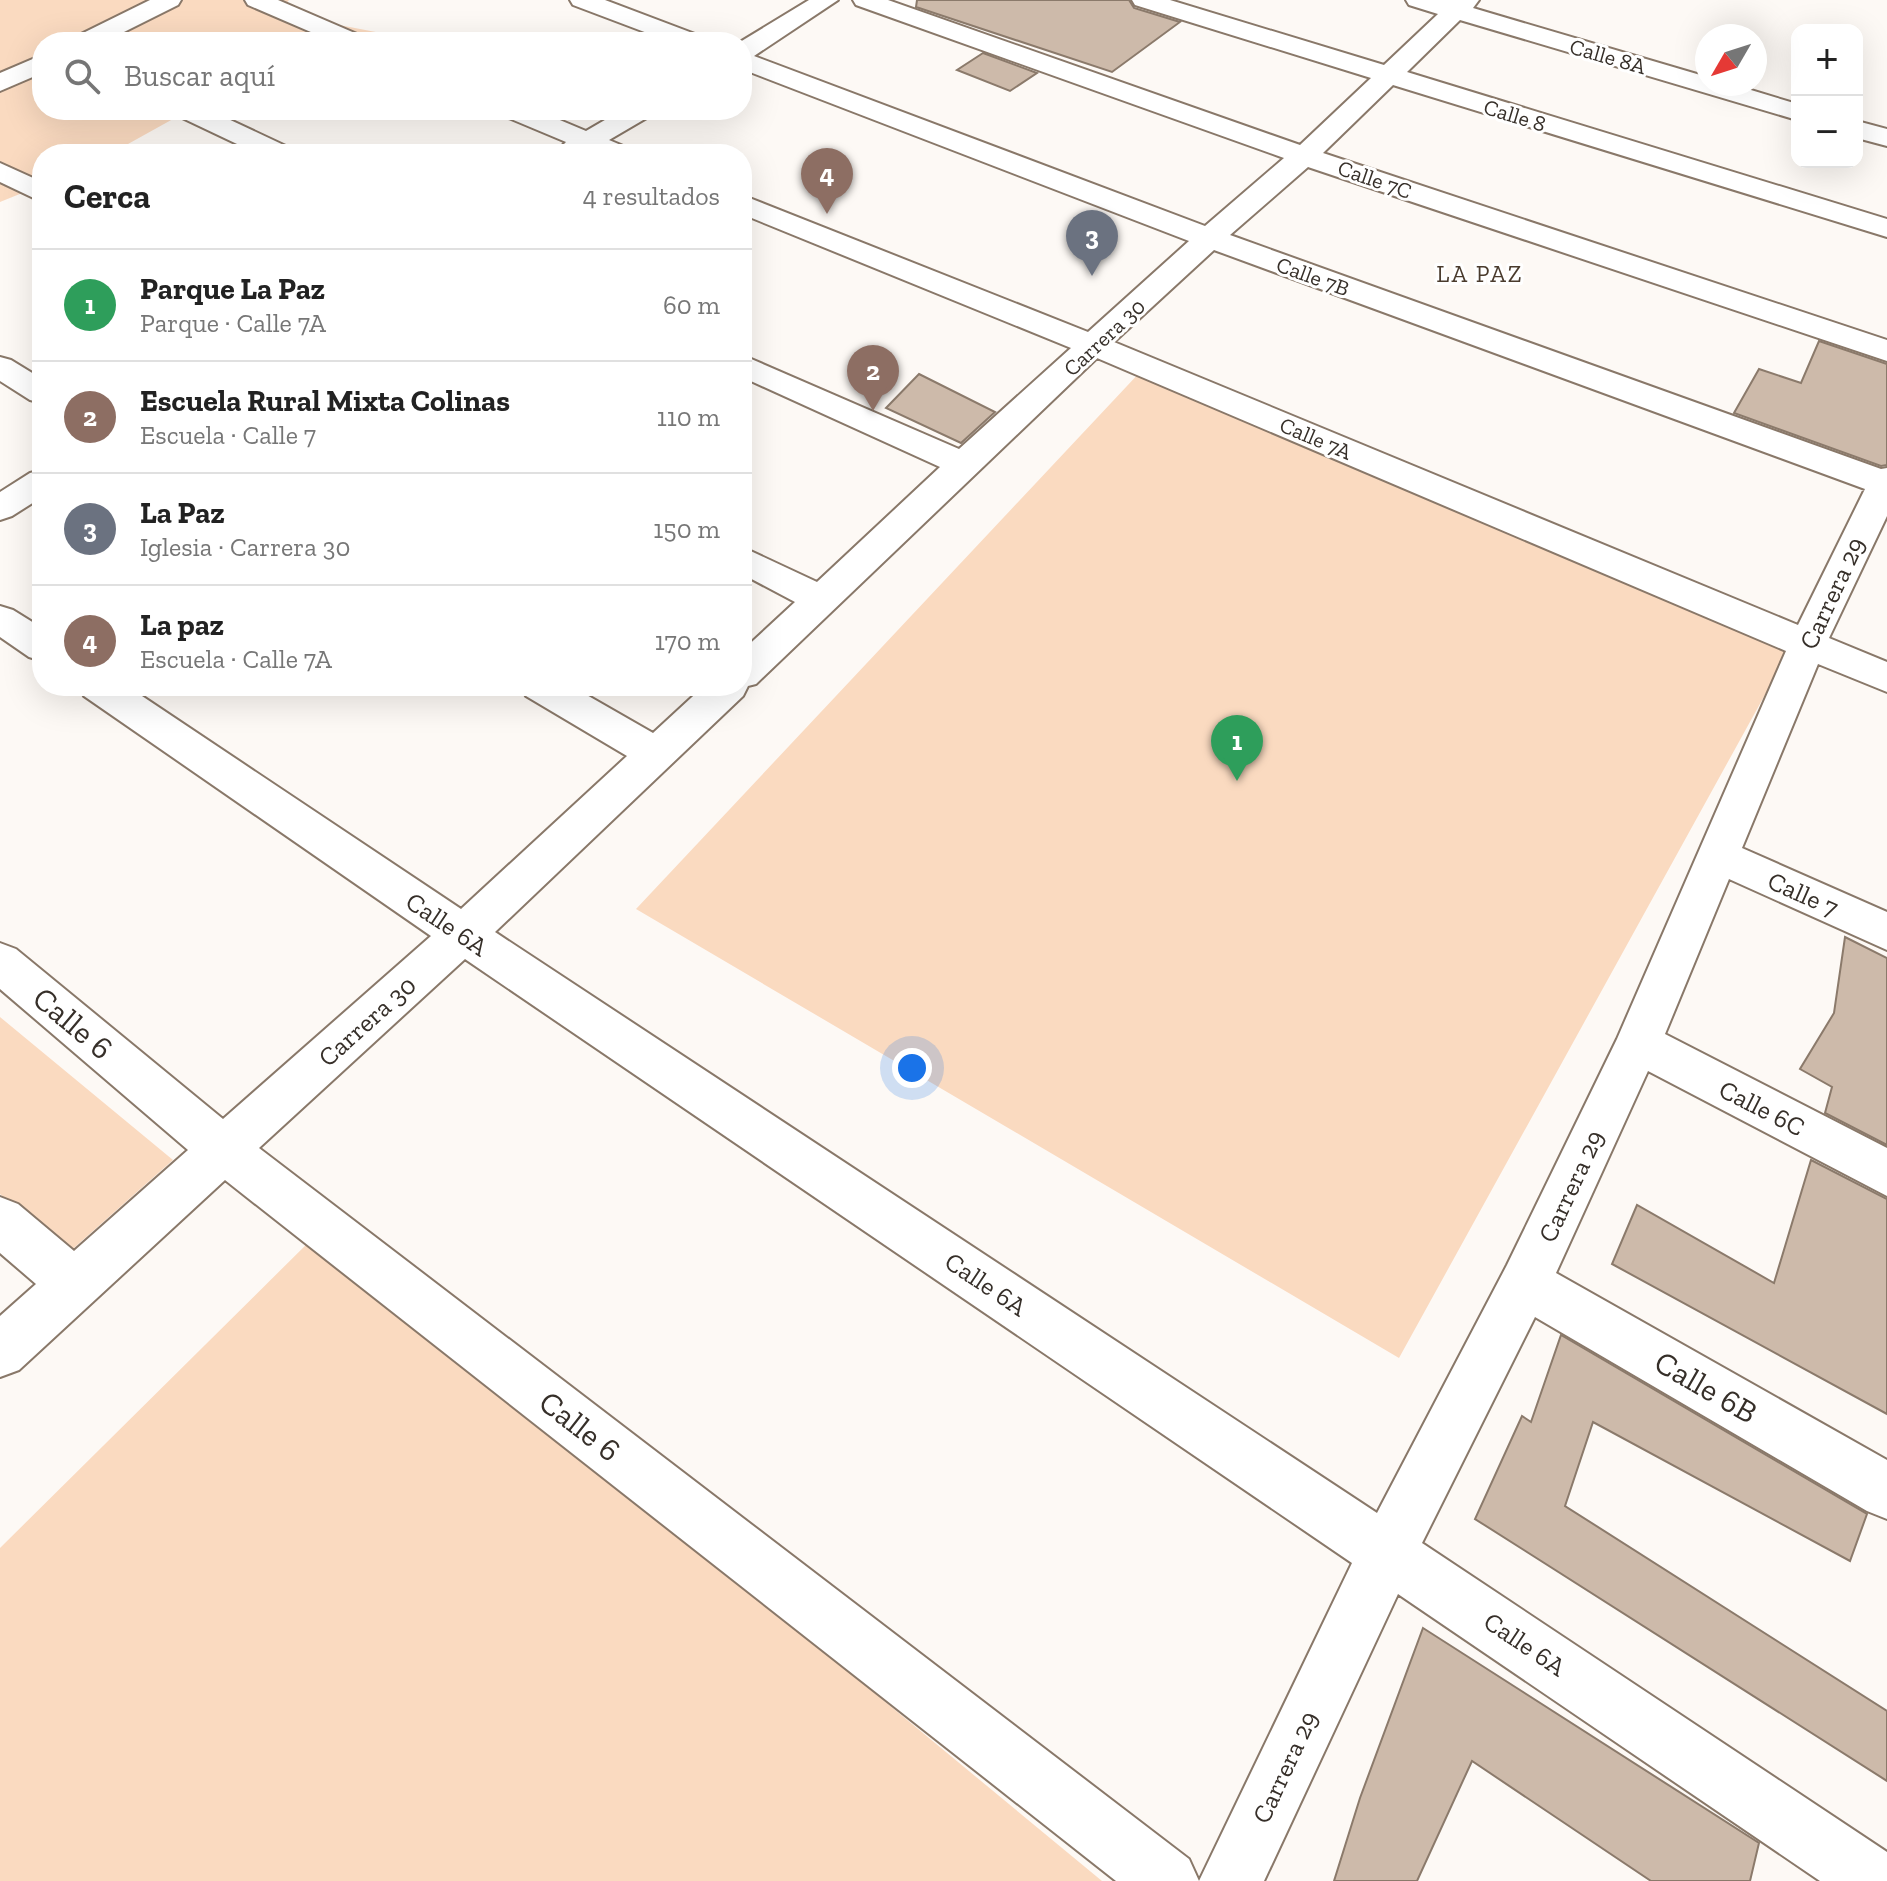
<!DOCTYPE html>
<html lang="es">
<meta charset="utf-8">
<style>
:root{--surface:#fff;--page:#f6f6f6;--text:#222;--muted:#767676;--line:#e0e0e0;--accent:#2874a7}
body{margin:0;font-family:"Zilla Slab",serif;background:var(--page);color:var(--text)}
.controls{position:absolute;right:24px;top:24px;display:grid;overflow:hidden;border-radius:16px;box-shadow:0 8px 32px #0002}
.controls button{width:72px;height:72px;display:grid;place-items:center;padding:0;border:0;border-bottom:2px solid var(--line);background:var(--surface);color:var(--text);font:40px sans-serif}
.compass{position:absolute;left:1695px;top:24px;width:72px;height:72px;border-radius:50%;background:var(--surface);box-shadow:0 8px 32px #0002;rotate:231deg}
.you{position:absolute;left:912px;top:1068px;width:28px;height:28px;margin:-20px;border:6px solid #fff;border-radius:50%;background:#1a73e8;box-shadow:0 0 0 12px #1a73e833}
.badge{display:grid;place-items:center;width:52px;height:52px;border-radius:50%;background:var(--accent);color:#fff;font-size:26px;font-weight:700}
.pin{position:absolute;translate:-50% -66px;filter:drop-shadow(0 2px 4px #0008)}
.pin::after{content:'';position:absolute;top:42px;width:28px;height:24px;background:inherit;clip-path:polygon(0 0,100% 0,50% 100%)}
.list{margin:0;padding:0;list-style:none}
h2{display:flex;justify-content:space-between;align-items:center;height:104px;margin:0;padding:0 32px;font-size:34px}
h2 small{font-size:26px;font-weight:400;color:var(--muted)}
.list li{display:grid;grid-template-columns:52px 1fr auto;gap:24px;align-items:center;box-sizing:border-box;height:112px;padding:0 32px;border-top:2px solid var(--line)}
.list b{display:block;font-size:30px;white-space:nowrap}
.list p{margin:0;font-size:26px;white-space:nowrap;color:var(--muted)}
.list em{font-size:26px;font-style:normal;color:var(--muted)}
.icon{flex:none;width:44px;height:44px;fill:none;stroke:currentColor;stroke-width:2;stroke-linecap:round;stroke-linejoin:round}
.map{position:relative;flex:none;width:1887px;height:1881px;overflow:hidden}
.search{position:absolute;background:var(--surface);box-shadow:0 8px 32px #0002;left:32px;top:32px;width:720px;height:88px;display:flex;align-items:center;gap:20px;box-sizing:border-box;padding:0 28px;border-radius:32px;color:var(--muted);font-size:30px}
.panel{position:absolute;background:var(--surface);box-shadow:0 8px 32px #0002;left:32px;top:144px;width:720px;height:552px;border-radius:32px}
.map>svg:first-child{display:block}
</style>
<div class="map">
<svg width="1887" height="1881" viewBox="0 0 1887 1881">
<rect width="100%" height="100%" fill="#fdf9f5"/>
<!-- green -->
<path fill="#fadac0" d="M 0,0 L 289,0 L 284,6 L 318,21 L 381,33 L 373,42 L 42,42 L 42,110 L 181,110 L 173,119 L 110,154 L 42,154 L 42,185 L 0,202 Z
M 1142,370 L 1788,653 L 1399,1358 L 636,909 Z
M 0,1017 L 173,1160 L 66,1255 L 0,1194 Z
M 318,1233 L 1102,1881 L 0,1881 L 0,1548 Z"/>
<!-- building -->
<path fill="#cdbaaa" stroke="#8b7a6b" stroke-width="2" d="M 917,0 L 1129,0 L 1134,8 L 1180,22 L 1112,72 L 916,7 Z
M 983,53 L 1037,73 L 1010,91 L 957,70 Z
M 1819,341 L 1887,364 L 1887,465 L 1881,466 L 1734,413 L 1759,369 L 1801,383 Z
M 919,374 L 995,412 L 961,443 L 886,408 Z
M 1845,937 L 1887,958 L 1887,1145 L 1825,1113 L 1832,1087 L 1800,1069 L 1834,1013 Z
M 1811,1160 L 1887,1199 L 1887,1414 L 1612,1264 L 1637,1205 L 1774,1283 Z
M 1561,1335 L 1867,1514 L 1850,1561 L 1593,1422 L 1565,1506 L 1887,1711 L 1887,1781 L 1475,1519 L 1522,1416 L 1531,1422 Z
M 1423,1628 L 1759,1843 L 1750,1881 L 1651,1881 L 1472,1761 L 1417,1881 L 1334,1881 L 1360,1798 Z"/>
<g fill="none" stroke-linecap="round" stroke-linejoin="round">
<!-- minor casing -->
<g stroke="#897869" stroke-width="4">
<path id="minor" d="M 150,0 L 181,0 L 178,5 L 104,42 L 71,42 L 75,37 Z
M 245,0 L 278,0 L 364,37 L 368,42 L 334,42 L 248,5 Z
M 570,0 L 605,0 L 703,37 L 707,42 L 671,42 L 573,5 Z
M 809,0 L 838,0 L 754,56 L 1205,226 L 1284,158 L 856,5 L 853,0 L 888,0 L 1300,145 L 1371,78 L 1135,5 L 1132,0 L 1170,0 L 1384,65 L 1438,14 L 1409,5 L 1406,0 L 1479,0 L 1473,8 L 1707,77 L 1707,84 L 1731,84 L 1797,104 L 1797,120 L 1460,20 L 1407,72 L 1887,219 L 1887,237 L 1393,85 L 1323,153 L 1887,340 L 1887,361 L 1308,167 L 1230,235 L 1881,469 L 1887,468 L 1887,516 L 1829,638 L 1887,662 L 1887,692 L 1818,664 L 1742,848 L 1887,912 L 1887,950 L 1729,879 L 1665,1034 L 1887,1148 L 1887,1196 L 1648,1071 L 1556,1273 L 1887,1460 L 1887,1519 L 1867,1511 L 1535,1317 L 1422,1543 L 1887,1852 L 1887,1881 L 1820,1881 L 1398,1594 L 1264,1881 L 1199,1881 L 1352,1563 L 465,959 L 259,1148 L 1189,1859 L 1199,1881 L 1116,1881 L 225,1180 L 19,1370 L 0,1377 L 0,1316 L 36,1284 L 0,1253 L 0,1197 L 18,1204 L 74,1251 L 188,1150 L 0,989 L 0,943 L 16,949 L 223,1119 L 431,936 L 84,696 L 79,686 L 127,686 L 461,909 L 627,756 L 526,696 L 521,686 L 571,686 L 653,733 L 704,686 L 742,686 L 742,651 L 795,602 L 742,574 L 742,547 L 817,582 L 940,467 L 742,377 L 742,355 L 959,449 L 1071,348 L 742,214 L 742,195 L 1088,332 L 1189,241 L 742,69 L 740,42 ZM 1214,250 L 1865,489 L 1798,625 L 1114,342 ZM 1097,358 L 1786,651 L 1617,1039 L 1507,1265 L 1377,1513 L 495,932 L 743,696 L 748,686 L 756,684 Z
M 42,55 L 42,73 L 0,91 L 0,73 Z
M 174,110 L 209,110 L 290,148 L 294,154 L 258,154 L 178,116 Z
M 500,110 L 536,110 L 586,131 L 622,110 L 654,110 L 650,116 L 609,140 L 628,148 L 632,154 L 559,154 L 557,151 L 566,142 L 504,116 Z
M 1857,121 L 1887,129 L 1887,146 L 1857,138 Z
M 0,163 L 42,182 L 42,202 L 0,182 Z
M 0,357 L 11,360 L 42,379 L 42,403 L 30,400 L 0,381 Z
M 42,470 L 42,497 L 12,516 L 0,520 L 0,492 L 30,473 Z
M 0,606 L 13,610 L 42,628 L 42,661 L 29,657 L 0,637 Z"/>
</g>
<!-- minor -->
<use href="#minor" fill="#fff" fill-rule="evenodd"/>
</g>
<g text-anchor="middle" stroke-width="6" stroke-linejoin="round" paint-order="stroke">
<!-- far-street labels -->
<g font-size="22" fill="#362f29" stroke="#fff">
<text transform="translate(1608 56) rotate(16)" y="8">Calle 8A</text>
<text transform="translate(1515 115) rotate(17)" y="8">Calle 8</text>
<text transform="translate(1375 179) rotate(19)" y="8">Calle 7C</text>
<text transform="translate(1313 276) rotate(20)" y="8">Calle 7B</text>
<text transform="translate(1104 337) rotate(-43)" y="8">Carrera 30</text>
<text transform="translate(1316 438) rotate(23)" y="8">Calle 7A</text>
</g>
<!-- far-neighbourhood labels -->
<g font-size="24" letter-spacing="2" fill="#4a3b2d" stroke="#fff">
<text x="1480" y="282">LA PAZ</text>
</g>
<!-- street labels -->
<g font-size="26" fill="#362f29" stroke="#fff">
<text transform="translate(1832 593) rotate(-65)" y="9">Carrera 29</text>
<text transform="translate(1803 894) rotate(24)" y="9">Calle 7</text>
<text transform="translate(447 924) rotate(34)" y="9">Calle 6A</text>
<text transform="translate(367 1021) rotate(-42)" y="9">Carrera 30</text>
<text transform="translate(1762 1108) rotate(27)" y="9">Calle 6C</text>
<text transform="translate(1571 1186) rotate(-65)" y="9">Carrera 29</text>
<text transform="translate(986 1284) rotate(34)" y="9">Calle 6A</text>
<text transform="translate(1525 1644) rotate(34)" y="9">Calle 6A</text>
<text transform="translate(1285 1767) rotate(-65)" y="9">Carrera 29</text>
</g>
<!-- near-street labels -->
<g font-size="32" fill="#362f29" stroke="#fff">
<text transform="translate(73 1023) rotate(40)" y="11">Calle 6</text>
<text transform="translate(1706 1387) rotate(30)" y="11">Calle 6B</text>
<text transform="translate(580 1426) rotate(38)" y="11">Calle 6</text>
</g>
</g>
</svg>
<div class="controls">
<button>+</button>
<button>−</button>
</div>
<svg class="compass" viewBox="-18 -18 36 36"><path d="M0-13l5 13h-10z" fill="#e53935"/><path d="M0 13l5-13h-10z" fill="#767676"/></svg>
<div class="you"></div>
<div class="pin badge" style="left:1237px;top:781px;background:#2e9e5b">1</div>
<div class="pin badge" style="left:873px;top:411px;background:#8d6e63">2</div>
<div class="pin badge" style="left:1092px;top:276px;background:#6b7280">3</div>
<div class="pin badge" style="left:827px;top:214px;background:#8d6e63">4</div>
<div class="search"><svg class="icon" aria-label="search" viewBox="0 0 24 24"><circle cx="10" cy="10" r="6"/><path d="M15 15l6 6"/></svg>Buscar aquí</div>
<section class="panel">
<h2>Cerca<small>4 resultados</small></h2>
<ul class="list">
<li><span class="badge" style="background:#2e9e5b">1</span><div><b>Parque La Paz</b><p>Parque · Calle 7A</p></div><em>60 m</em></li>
<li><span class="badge" style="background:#8d6e63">2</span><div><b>Escuela Rural Mixta Colinas</b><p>Escuela · Calle 7</p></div><em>110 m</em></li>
<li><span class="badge" style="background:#6b7280">3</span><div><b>La Paz</b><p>Iglesia · Carrera 30</p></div><em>150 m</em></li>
<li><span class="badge" style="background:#8d6e63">4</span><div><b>La paz</b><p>Escuela · Calle 7A</p></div><em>170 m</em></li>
</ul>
</section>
</div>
